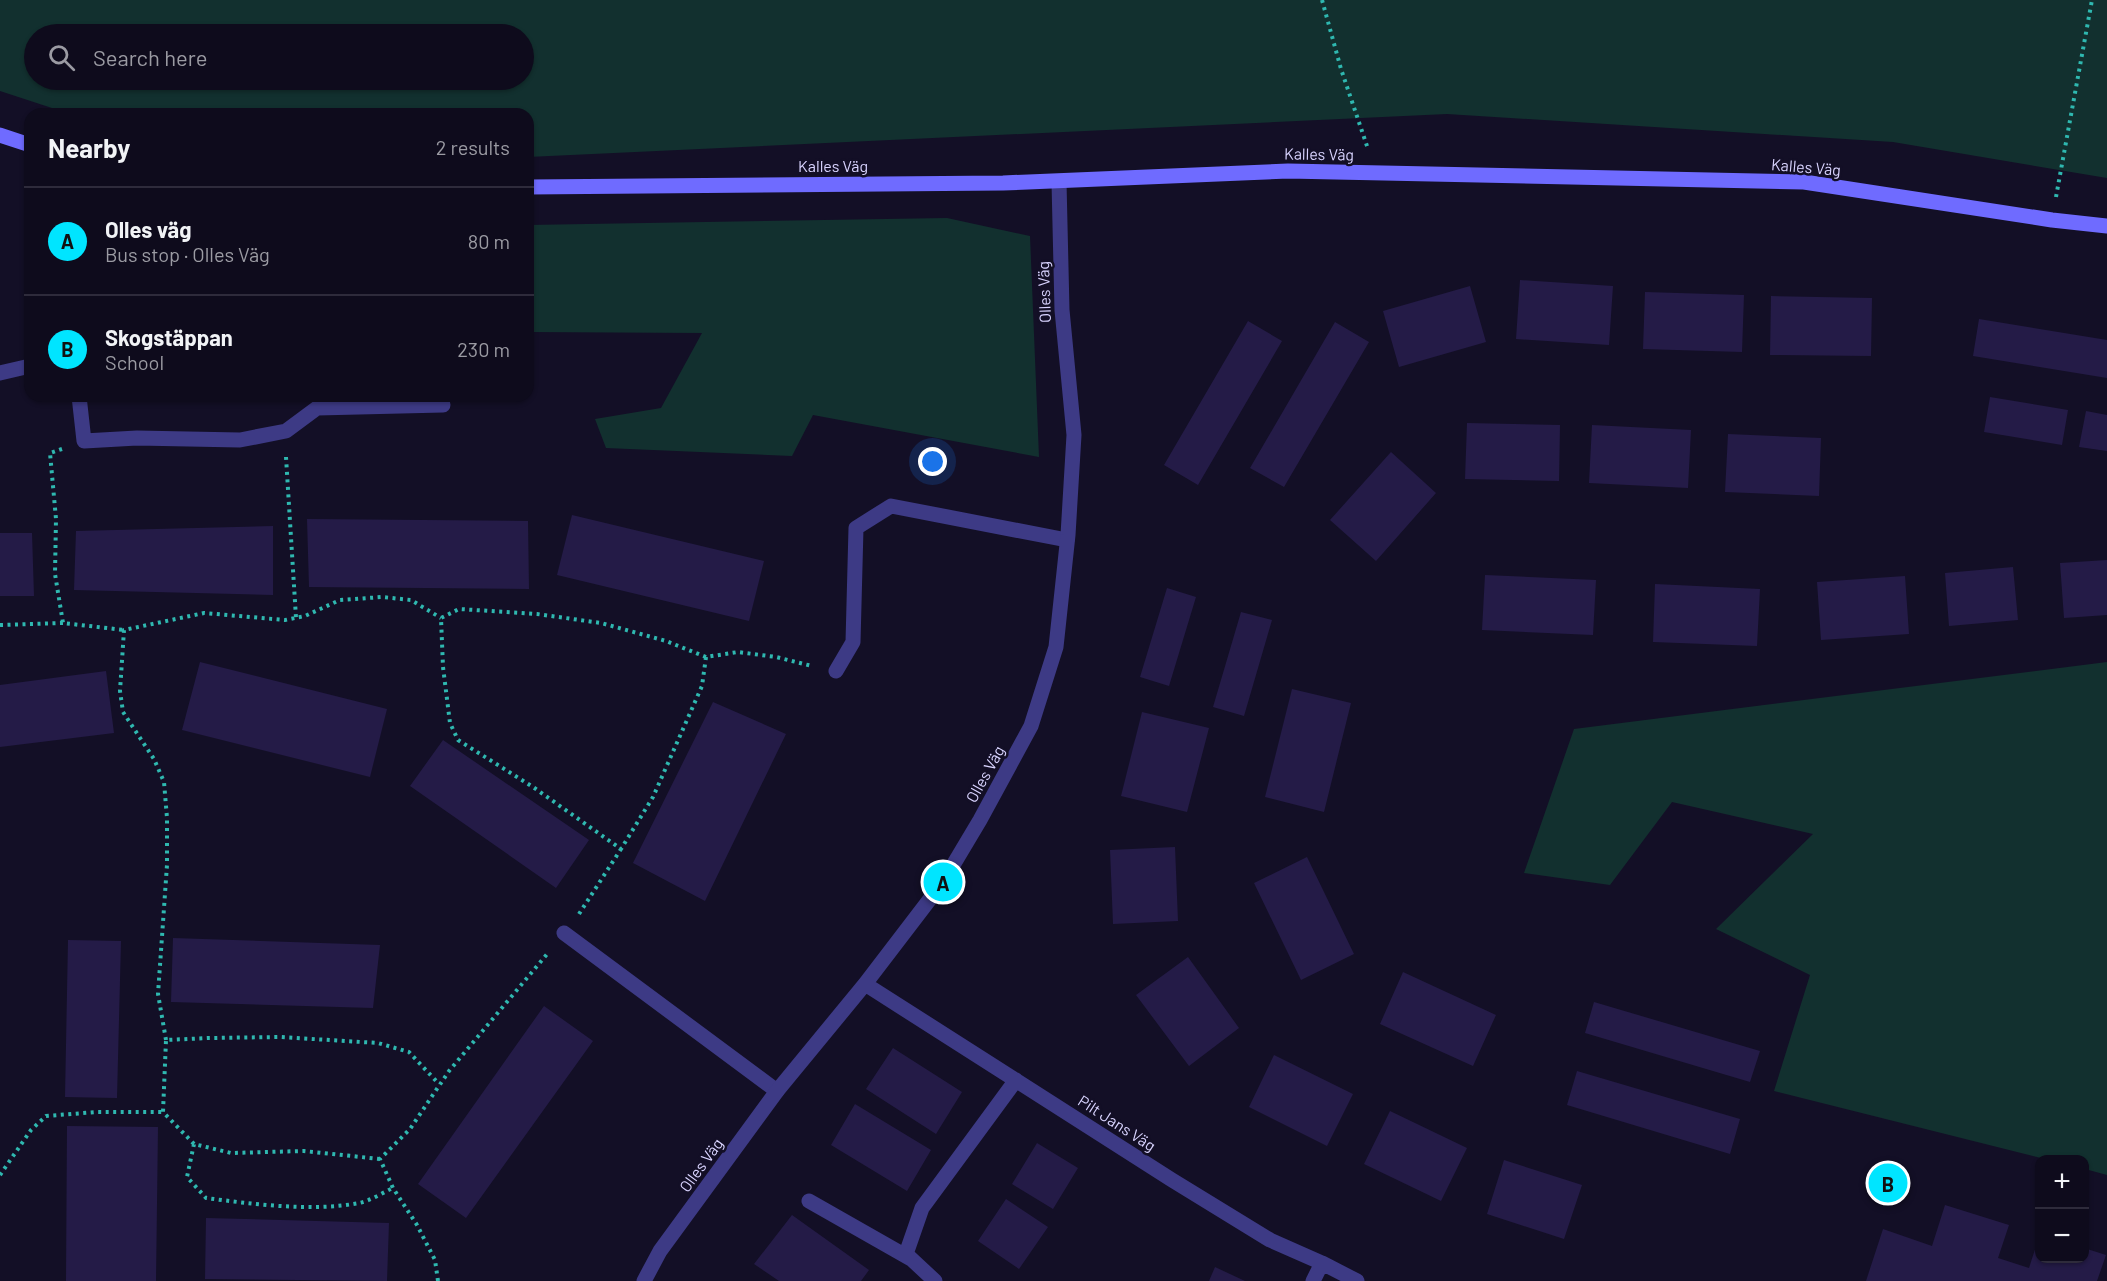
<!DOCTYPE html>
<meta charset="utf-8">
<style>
:root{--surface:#0e0b1c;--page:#1c1929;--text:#f1f3f6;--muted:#9b9ba3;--line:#2e2b3b;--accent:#00e5ff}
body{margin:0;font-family:Barlow,sans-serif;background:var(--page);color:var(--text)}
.controls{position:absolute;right:18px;bottom:18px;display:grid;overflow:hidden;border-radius:12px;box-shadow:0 2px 4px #0004}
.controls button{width:54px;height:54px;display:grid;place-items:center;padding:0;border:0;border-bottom:2px solid var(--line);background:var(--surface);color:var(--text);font:30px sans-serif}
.you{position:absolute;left:933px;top:462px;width:21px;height:21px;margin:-15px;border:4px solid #fff;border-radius:50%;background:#1a73e8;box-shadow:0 0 0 9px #1a73e833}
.badge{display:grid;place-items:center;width:39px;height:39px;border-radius:50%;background:var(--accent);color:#111;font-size:20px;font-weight:700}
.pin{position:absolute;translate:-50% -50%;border:3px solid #fff;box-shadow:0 2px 6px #0006}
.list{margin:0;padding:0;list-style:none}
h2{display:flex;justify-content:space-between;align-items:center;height:78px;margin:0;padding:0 24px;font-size:26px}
h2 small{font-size:20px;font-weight:400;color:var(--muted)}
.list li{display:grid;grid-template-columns:39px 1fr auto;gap:18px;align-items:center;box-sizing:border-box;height:108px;padding:0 24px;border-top:2px solid var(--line)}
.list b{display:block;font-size:22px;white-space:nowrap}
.list p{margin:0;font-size:20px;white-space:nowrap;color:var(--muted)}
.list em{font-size:20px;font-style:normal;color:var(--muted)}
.icon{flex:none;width:33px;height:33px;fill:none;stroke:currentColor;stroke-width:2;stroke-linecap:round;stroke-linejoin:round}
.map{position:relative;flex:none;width:2107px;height:1281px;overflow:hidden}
.search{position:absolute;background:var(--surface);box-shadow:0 2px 4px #0004;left:24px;top:24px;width:510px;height:66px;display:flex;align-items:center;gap:15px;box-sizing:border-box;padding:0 21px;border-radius:33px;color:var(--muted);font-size:22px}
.panel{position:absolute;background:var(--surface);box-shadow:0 2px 4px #0004;left:24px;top:108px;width:510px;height:294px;border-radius:18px}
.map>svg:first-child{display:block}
</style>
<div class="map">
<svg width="2107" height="1281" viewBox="0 0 2107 1281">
<rect width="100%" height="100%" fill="#130f26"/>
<!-- green -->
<path fill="#12302f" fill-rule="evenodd" d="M 0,0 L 2107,0 L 2107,178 L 1893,142 L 1447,114 L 528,157 L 528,114 L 91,114 L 55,109 L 0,91 ZM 524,34 L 524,80 L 34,80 L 34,34 Z
M 947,218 L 1030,236 L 1039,457 L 813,415 L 792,456 L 606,448 L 595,419 L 661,408 L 702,333 L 528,332 L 528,225 Z
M 2107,662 L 2107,1175 L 2085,1169 L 2084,1160 L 2045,1159 L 1774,1091 L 1810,975 L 1716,929 L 1813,834 L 1672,802 L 1610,885 L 1524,873 L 1574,729 Z"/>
<!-- building -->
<path fill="#241b47" d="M 1520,280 L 1613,286 L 1609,345 L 1516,339 Z
M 1470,286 L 1486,342 L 1399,367 L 1383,311 Z
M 1645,292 L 1744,295 L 1742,352 L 1643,349 Z
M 1771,296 L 1872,298 L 1871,356 L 1770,355 Z
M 1979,319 L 2107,340 L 2107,378 L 1973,356 Z
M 1248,321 L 1282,341 L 1198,485 L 1164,465 Z
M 1335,322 L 1369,342 L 1284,487 L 1250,468 Z
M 1990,397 L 2068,410 L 2062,445 L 1984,432 Z
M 2086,411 L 2107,415 L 2107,451 L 2079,447 Z
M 1467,423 L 1560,425 L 1559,481 L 1465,479 Z
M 1592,425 L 1691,430 L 1688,488 L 1589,483 Z
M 1728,434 L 1821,438 L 1819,496 L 1725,492 Z
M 1391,452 L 1436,493 L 1376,561 L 1330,520 Z
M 572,515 L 764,561 L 749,621 L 557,575 Z
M 307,519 L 528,521 L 529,589 L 309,587 Z
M 273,526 L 273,595 L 74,590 L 76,531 Z
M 0,533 L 32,533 L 34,596 L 0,596 Z
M 2107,560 L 2107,615 L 2064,618 L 2060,563 Z
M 2013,567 L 2018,620 L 1949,626 L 1945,573 Z
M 1485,575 L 1596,580 L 1593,635 L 1482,630 Z
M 1905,576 L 1909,634 L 1821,640 L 1817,582 Z
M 1655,584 L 1760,589 L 1757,646 L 1653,642 Z
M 1167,588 L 1196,597 L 1169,686 L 1140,677 Z
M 1241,612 L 1272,620 L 1244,716 L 1213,707 Z
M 200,662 L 387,709 L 370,777 L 182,730 Z
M 106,671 L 114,733 L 0,747 L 0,685 Z
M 1292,689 L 1351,703 L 1324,812 L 1265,797 Z
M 713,702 L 786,734 L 705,901 L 633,863 Z
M 1142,712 L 1209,728 L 1187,812 L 1121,796 Z
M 443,740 L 589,840 L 556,888 L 410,786 Z
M 1175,847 L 1178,921 L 1113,924 L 1110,850 Z
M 1307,857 L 1354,954 L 1301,980 L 1254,883 Z
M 173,938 L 380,945 L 373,1008 L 171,1002 Z
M 68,940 L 121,941 L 117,1098 L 65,1097 Z
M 1188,957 L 1239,1028 L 1189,1066 L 1136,995 Z
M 1403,972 L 1496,1015 L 1473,1066 L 1380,1024 Z
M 1594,1002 L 1760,1051 L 1750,1082 L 1585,1033 Z
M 544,1006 L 593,1041 L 466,1218 L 418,1184 Z
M 893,1048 L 962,1092 L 936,1134 L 866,1089 Z
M 1274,1055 L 1353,1094 L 1327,1146 L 1249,1107 Z
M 1577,1071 L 1740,1119 L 1730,1154 L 1567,1105 Z
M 855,1104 L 931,1150 L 907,1191 L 831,1145 Z
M 1390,1111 L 1467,1148 L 1441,1201 L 1364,1164 Z
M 67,1126 L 158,1127 L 156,1281 L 66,1281 Z
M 1037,1143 L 1078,1168 L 1053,1209 L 1012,1184 Z
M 1504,1160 L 1582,1185 L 1564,1239 L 1487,1214 Z
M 1006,1199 L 1048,1227 L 1019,1269 L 978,1241 Z
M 1945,1205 L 2009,1225 L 1998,1258 L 2029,1268 L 2039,1237 L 2040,1258 L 2084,1258 L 2084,1248 L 2106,1255 L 2097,1281 L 1866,1281 L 1883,1229 L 1932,1246 Z
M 792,1215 L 869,1270 L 861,1281 L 779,1281 L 754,1264 Z
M 206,1218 L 389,1223 L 387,1281 L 205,1279 Z
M 1215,1267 L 1245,1281 L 1209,1281 Z"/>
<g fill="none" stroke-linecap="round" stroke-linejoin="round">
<!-- path -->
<path stroke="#2fb8b0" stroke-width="4" stroke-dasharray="3 4.5" stroke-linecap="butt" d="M 1322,0 L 1341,69 L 1368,149
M 2056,197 L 2092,0
M 62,449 L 50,453 L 56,519 L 55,574 L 63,623 L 124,630
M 286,457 L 296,618
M 0,625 L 63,623
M 706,657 L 702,686 L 653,797 L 621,849 L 533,787 L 458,740 L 450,723 L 443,667 L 441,618 L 459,609 L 537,614 L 601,623 L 666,641 L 706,657 L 738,652 L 776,657 L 812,666
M 579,914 L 621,849
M 166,1040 L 158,994 L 167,865 L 167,818 L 164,782 L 154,759 L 123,712 L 120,691 L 124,630 L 204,613 L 285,620 L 305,616 L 340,600 L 382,597 L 411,600 L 441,618
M 194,1144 L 187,1177 L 206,1198 C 252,1204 312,1212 359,1203 C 370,1201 382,1193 393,1188
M 380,1159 L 304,1151 L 231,1153 L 194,1144 L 163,1112 L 166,1040 L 209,1038 L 280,1037 L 378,1043 L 409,1052 L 439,1084
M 0,1175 L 31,1130 L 46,1116 L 97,1112 L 163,1112
M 438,1281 L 435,1260 L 417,1225 L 393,1188 L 380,1159 L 410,1129 L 449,1071 L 548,953"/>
<!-- lane -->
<path stroke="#3d3a85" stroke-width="15" d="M 79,396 L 84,441 L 137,438 L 240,440 L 286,431 L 317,408 L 443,405
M 836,671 L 853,642 L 856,528 L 891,506 L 1067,540
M 564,933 L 777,1091"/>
<!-- street -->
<path stroke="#3d3a85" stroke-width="15" d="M 0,373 L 30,366
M 865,984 L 1172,1180 L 1270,1240 L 1322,1263 L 1357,1281
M 809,1201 L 911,1259
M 644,1281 L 660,1251 L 777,1091 L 865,984 L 943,882 L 980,820 L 1031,726 L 1056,647 L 1068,535 L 1074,435 L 1062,310 L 1059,182
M 935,1281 L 906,1254 L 922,1208 L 1016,1080
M 1313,1281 L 1322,1263"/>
<!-- secondary -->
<path stroke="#6f6bff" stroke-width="15" d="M 0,135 L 30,145
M 528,187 L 1003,183 L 1288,171 L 1804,182 L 2052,220 L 2107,226"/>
</g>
<g text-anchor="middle" stroke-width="5" stroke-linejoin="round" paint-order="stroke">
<!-- street labels -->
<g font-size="16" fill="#d9d4ff" stroke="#130f26">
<text transform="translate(1319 154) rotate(1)" y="6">Kalles Väg</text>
<text x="833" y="172">Kalles Väg</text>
<text transform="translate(1806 167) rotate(5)" y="6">Kalles Väg</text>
<text transform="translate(1044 292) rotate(-92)" y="6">Olles Väg</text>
<text transform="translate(985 774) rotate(-61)" y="6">Olles Väg</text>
<text transform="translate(1117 1123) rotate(33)" y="6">Pilt Jans Väg</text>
<text transform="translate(701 1165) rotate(-54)" y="6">Olles Väg</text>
</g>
</g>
</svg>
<div class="controls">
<button>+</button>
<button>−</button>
</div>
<div class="you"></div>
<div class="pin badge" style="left:943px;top:882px">A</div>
<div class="pin badge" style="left:1888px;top:1183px">B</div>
<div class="search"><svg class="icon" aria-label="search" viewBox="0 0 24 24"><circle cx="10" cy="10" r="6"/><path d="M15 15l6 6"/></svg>Search here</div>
<section class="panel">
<h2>Nearby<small>2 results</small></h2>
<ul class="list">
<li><span class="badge">A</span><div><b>Olles väg</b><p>Bus stop · Olles Väg</p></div><em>80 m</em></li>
<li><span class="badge">B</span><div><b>Skogstäppan</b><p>School</p></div><em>230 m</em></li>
</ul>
</section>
</div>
